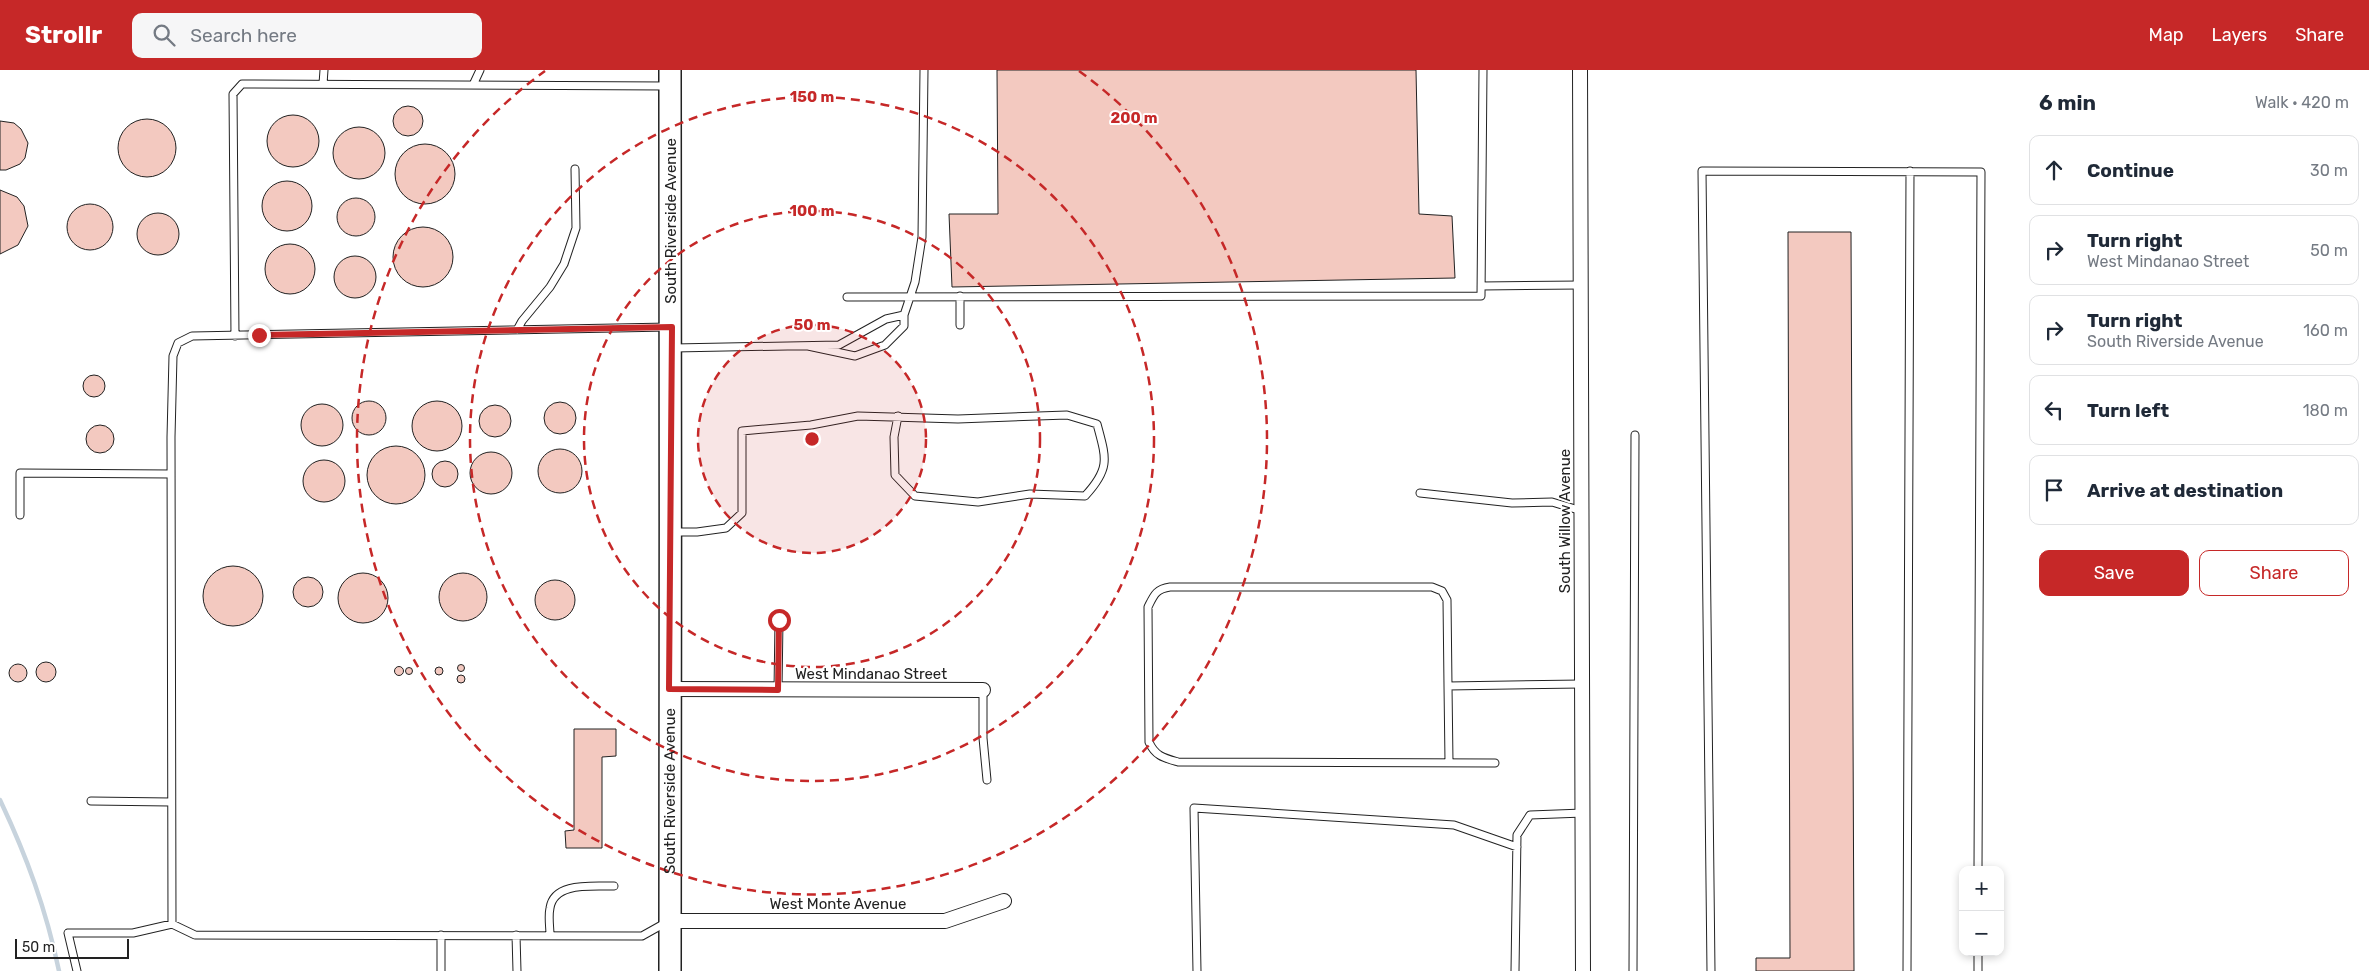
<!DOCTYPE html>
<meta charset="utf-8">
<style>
:root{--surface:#fff;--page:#f6f6f7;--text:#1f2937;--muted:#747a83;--line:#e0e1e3;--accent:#c62828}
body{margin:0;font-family:Rubik,sans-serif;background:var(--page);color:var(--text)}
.controls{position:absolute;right:15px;bottom:15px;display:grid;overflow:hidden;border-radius:10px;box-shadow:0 2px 8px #0003}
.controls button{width:45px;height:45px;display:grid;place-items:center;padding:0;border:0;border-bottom:1px solid var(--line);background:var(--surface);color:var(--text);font:25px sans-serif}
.scale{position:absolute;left:15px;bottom:12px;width:114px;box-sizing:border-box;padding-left:5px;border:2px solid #222;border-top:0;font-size:14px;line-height:18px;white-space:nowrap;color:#222;-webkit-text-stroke:4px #fff;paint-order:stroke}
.stop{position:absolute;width:15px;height:15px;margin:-11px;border:4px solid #c62828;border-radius:50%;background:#fff}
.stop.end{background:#c62828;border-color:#fff;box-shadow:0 1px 5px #0008}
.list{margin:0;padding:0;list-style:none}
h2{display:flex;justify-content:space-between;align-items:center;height:65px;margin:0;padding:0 20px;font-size:21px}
h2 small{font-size:16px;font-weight:400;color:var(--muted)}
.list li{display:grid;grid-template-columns:32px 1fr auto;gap:15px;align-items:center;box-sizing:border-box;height:70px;margin:0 10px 10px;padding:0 10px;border:1px solid var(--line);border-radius:10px}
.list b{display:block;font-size:19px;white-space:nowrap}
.list p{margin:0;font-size:16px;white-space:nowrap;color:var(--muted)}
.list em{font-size:16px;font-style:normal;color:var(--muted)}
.actions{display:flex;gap:10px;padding:15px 20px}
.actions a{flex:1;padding:11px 0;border:1px solid var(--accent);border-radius:10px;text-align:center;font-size:18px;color:var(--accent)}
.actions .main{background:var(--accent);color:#fff}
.icon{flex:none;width:28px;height:28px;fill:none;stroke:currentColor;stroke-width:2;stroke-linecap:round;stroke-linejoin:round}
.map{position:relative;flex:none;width:2019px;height:901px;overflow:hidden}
header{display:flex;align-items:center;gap:30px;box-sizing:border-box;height:70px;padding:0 25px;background:var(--accent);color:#fff}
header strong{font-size:24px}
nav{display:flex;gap:28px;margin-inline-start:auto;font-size:18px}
.search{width:350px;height:45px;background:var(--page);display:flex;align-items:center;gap:12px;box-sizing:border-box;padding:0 18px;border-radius:10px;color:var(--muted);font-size:19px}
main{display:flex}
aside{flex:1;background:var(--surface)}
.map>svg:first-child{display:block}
</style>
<header>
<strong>Strollr</strong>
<div class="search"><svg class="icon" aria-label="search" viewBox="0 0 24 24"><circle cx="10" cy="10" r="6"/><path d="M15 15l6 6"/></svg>Search here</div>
<nav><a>Map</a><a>Layers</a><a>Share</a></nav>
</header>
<main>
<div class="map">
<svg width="2019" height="901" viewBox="0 0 2019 901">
<rect width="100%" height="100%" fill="#fff"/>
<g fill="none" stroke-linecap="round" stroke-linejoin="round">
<!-- stream -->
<path stroke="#c7d3dd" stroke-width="4.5" d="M 0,730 C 27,787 46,839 59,901"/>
</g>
<!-- building -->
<path fill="#f3c9c0" stroke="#222" d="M 997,0 L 1416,0 L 1419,144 L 1452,146 L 1455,208 L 952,217 L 949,144 L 998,144 Z
M393 51a15 15 0 1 1 30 0a15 15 0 1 1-30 0Z
M267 71a26 26 0 1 1 52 0a26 26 0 1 1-52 0Z
M118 78a29 29 0 1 1 58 0a29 29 0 1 1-58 0Z
M 0,51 L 14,53 L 21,59 L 28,73 L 25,88 L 20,94 L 6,100 L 0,100 Z
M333 83a26 26 0 1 1 52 0a26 26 0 1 1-52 0Z
M395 104a30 30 0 1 1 60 0a30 30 0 1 1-60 0Z
M262 136a25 25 0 1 1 50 0a25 25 0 1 1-50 0Z
M 0,120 L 17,127 L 24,136 L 28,156 L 18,175 L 0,184 Z
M337 147a19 19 0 1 1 38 0a19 19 0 1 1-38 0Z
M67 157a23 23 0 1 1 46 0a23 23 0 1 1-46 0Z
M137 164a21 21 0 1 1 42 0a21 21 0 1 1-42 0Z
M393 187a30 30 0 1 1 60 0a30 30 0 1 1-60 0Z
M 1788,162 L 1851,162 L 1854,901 L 1756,901 L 1756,888 L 1790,888 Z
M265 199a25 25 0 1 1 50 0a25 25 0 1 1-50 0Z
M334 207a21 21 0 1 1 42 0a21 21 0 1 1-42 0Z
M83 316a11 11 0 1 1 22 0a11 11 0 1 1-22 0Z
M412 356a25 25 0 1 1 50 0a25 25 0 1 1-50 0Z
M352 348a17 17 0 1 1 34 0a17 17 0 1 1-34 0Z
M544 348a16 16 0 1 1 32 0a16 16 0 1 1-32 0Z
M301 355a21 21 0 1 1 42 0a21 21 0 1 1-42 0Z
M479 351a16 16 0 1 1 32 0a16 16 0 1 1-32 0Z
M86 369a14 14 0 1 1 28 0a14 14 0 1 1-28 0Z
M367 405a29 29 0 1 1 58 0a29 29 0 1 1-58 0Z
M538 401a22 22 0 1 1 44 0a22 22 0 1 1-44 0Z
M470 403a21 21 0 1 1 42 0a21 21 0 1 1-42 0Z
M303 411a21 21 0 1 1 42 0a21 21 0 1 1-42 0Z
M432 404a13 13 0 1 1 26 0a13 13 0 1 1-26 0Z
M203 526a30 30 0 1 1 60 0a30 30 0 1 1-60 0Z
M439 527a24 24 0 1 1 48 0a24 24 0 1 1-48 0Z
M338 528a25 25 0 1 1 50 0a25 25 0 1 1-50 0Z
M293 522a15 15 0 1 1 30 0a15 15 0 1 1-30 0Z
M535 530a20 20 0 1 1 40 0a20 20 0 1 1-40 0Z
M36 602a10 10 0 1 1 20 0a10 10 0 1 1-20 0Z
M9 603a9 9 0 1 1 18 0a9 9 0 1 1-18 0Z
M457.5 598a3.5 3.5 0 1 1 7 0a3.5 3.5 0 1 1-7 0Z
M394.5 601a4.5 4.5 0 1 1 9 0a4.5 4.5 0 1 1-9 0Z
M435 601a4 4 0 1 1 8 0a4 4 0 1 1-8 0Z
M405.5 601a3.5 3.5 0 1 1 7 0a3.5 3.5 0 1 1-7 0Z
M457 609a4 4 0 1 1 8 0a4 4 0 1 1-8 0Z
M 574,659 L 616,659 L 616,686 L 602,687 L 602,778 L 566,778 L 565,761 L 574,760 Z"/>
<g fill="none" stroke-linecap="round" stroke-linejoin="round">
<!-- service casing -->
<g stroke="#222" stroke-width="9">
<path id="service" d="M 323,14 L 324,0
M 473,15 L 480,0
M 1481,216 L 1581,215
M 847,227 L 1481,226 L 1483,0
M 960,255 L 960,226
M 517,260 L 522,251 L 550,217 L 564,194 L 576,158 L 575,99
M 235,266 L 233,24 L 242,14 L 667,16
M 808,276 L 855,286 L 885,275 L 904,256 L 904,245 L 915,212 L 922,167 L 924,0
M 674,278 L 839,275 L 886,249 L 904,245
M 1420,423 L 1512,433 L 1552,432 L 1582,441
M 20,445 L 20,403 L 171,404
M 673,462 L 697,462 L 726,458 L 742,443 L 742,361 L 811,355 L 858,346 L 958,349 L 1067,345 L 1097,354 C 1106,388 1111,398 1085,426 L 1030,424 L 978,432 L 915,426 L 895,405 L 894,367 L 898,346
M 1448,616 L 1449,692
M 778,620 L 779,550
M 983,620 L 983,668 L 987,710
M 1495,693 L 1178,692 C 1164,688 1155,686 1149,672 L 1148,537 C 1154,525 1156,519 1170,517 L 1432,517 L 1442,521 L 1447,530 L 1448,616 L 1582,614
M 91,731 L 170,732
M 172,854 L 171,367 L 173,286 L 178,273 L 192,266 L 669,257
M 441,865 L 441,901
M 516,865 L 517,901
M 550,865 C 550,857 548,847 550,838 C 554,811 594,817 614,816
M 77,901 L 68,863 L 133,863 L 172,854 L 195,865 L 642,866 L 667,852
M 1197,901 L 1194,738 L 1454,755 L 1517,777
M 1515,901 L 1517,765 L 1530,745 L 1583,743
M 1633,901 L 1635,365
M 1711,901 L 1702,101 L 1981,102 L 1978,800
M 1907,901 L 1910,101
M 1978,901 L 1978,882"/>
</g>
<!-- minor casing -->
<g stroke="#222" stroke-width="16">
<path id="minor" d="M 1580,0 L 1583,901
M 669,619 L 983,620
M 670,851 L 945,851 L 1004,831"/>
</g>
<!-- primary casing -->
<g stroke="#222" stroke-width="24">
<g id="primary">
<path id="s1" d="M 670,901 C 669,601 672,300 670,0"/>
</g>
</g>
<!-- service -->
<use href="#service" stroke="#fff" stroke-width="7"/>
<!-- minor -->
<use href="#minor" stroke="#fff" stroke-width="14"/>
<!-- primary -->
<use href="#primary" stroke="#fff" stroke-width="21"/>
</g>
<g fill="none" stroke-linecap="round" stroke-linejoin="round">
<!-- route -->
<path stroke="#c62828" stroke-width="6" d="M 259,265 L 672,257 L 669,619 L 778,620 L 779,550"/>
</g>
<!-- distance rings -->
<circle cx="812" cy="369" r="114" fill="#c62828" fill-opacity=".12"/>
<g fill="none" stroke="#c62828" stroke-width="2.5" stroke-dasharray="9 6">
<circle cx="812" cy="369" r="114"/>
<circle cx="812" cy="369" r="228"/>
<circle cx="812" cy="369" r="342"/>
<path d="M1079 1A455 455 0 1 1 545 1"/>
</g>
<g text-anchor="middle" stroke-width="4" stroke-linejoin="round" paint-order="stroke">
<!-- street labels -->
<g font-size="15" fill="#222" stroke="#fff">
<text transform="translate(671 151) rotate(-90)" y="5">South Riverside Avenue</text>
<text transform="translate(1565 451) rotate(-90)" y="5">South Willow Avenue</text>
<text x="871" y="609">West Mindanao Street</text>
<text dy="5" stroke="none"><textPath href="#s1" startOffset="180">South Riverside Avenue</textPath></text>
<text x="838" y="839">West Monte Avenue</text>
</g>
</g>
<circle cx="812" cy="369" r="8" fill="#c62828" stroke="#fff" stroke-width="2.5"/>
<g font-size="15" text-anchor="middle" font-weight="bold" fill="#c62828" stroke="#fff" stroke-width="4" stroke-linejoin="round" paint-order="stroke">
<text x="812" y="32">150 m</text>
<text x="1134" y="53">200 m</text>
<text x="812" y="146">100 m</text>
<text x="812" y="260">50 m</text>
</g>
</svg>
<div class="controls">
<button>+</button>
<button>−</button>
</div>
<div class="scale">50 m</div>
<div class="stop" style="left:779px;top:550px"></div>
<div class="stop end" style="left:259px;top:265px"></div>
</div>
<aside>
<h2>6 min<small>Walk · 420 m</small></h2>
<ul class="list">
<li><svg class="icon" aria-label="ahead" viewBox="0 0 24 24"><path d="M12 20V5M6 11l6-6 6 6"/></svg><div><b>Continue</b></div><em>30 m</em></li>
<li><svg class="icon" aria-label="right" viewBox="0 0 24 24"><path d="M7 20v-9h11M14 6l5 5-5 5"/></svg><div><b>Turn right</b><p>West Mindanao Street</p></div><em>50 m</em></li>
<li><svg class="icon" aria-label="right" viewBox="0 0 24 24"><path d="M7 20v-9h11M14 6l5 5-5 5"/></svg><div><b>Turn right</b><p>South Riverside Avenue</p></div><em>160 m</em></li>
<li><svg class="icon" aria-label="left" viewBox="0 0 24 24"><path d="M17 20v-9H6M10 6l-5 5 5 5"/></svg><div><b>Turn left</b></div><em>180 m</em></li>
<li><svg class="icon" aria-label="arrive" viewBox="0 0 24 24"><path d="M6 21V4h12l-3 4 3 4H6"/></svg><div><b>Arrive at destination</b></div></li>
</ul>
<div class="actions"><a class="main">Save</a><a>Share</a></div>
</aside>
</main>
